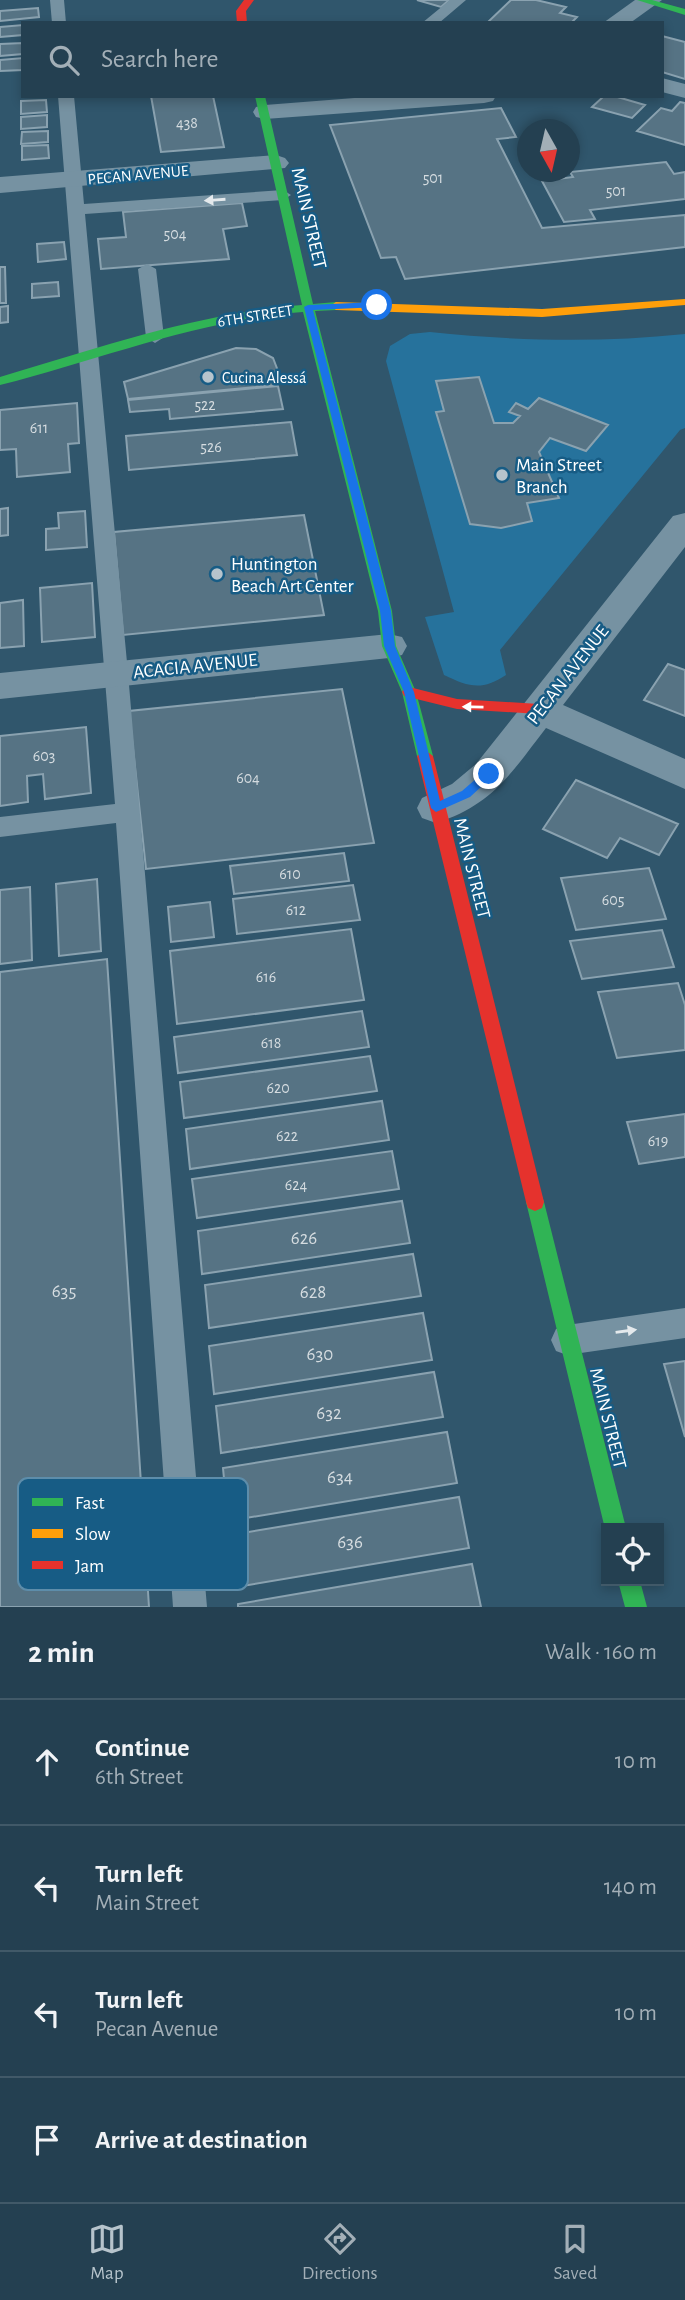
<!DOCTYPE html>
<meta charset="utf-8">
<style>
:root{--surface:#244051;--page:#2c4758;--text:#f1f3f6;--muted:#a3afb7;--line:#415968;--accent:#b7c4cc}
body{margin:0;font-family:"Alegreya Sans",sans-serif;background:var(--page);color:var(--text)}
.controls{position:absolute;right:21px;bottom:21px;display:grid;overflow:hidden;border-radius:0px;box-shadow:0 4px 10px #0003}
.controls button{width:63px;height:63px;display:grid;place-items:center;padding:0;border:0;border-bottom:2px solid var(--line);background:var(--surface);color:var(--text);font:35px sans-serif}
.compass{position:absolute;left:517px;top:119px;width:63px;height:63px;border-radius:50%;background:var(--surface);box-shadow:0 4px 10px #0003;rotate:172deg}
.stop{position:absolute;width:21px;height:21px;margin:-16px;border:5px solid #1a73e8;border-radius:50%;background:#fff}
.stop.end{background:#1a73e8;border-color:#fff;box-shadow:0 2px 7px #0008}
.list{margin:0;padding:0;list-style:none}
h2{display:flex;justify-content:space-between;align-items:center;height:91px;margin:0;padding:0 28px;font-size:30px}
h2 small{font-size:23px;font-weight:400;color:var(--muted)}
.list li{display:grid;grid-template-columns:46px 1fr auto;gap:21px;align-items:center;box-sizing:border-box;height:126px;padding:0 28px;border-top:2px solid var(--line)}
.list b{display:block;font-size:26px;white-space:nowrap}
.list p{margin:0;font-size:23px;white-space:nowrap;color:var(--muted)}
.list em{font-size:23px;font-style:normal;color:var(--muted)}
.icon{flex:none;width:38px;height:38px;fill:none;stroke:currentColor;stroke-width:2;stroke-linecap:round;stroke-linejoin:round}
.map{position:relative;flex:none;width:685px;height:1607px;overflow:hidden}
.search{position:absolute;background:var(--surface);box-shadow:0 4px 10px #0003;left:21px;right:21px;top:21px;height:77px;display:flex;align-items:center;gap:18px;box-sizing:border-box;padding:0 24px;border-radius:0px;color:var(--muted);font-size:26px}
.sheet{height:595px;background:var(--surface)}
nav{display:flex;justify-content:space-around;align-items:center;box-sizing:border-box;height:98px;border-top:2px solid var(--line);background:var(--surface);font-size:19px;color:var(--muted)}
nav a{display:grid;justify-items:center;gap:4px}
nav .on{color:var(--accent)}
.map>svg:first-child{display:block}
</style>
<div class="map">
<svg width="685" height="1607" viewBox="0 0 685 1607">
<rect width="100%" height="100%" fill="#30566c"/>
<!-- green -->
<path fill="#26729c" d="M 430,332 C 516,341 599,343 685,334 L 685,428 L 680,430 L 500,650 L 506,675 C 482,691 469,687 444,675 L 425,617 L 454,612 L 386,361 L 390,346 L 410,334 Z"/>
<!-- building -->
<path fill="#567384" stroke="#8aa2b0" stroke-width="2" d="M 417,0 L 449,0 L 441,7 Z
M 511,0 L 536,0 L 566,7 L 560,13 L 577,17 L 571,23 L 487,23 Z
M 38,8 L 39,17 L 0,21 L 0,11 Z
M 23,25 L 23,35 L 0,37 L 0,27 Z
M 662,36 L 685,42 L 685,79 L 662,72 Z
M 23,43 L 23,54 L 0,56 L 0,44 Z
M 23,58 L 23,70 L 0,71 L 0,60 Z
M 151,96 L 213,96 L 224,147 L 161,152 Z
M 604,96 L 614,96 L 645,105 L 632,118 L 592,107 Z
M 46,100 L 47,112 L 21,114 L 21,101 Z
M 680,102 L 685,103 L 685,145 L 637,131 L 661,108 L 672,111 Z
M 501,108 L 516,137 L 497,139 L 542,228 L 685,215 L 685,247 L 405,279 L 396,257 L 381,258 L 330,125 Z
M 47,115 L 47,127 L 21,129 L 21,117 Z
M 48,131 L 48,142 L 21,144 L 22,132 Z
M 48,145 L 49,158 L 22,160 L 22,146 Z
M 666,162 L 674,174 L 685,172 L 685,199 L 590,210 L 595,219 L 564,222 L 542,181 L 573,177 L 570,172 Z
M 242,203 L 247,226 L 223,229 L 229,259 L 101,269 L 98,239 L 126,237 L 123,212 Z
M 64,242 L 66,259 L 38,262 L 37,244 Z
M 0,267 L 5,267 L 6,303 L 0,303 Z
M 58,282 L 59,296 L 32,298 L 32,284 Z
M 8,306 L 8,322 L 0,323 L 0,307 Z
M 236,348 L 256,349 L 273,358 L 278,371 L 274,372 L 277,385 L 128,399 L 124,382 Z
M 479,377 L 494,423 L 513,423 L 520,416 L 509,412 L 516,403 L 528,409 L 539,398 L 608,425 L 586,451 L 550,438 L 539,452 L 559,498 L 527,503 L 532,521 L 501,528 L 470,524 L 436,412 L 444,411 L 436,381 Z
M 278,386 L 283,409 L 170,419 L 169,409 L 130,412 L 128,400 Z
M 77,403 L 79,443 L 68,444 L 70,472 L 17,477 L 16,449 L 0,450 L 0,410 Z
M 291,422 L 297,455 L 129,470 L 126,436 Z
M 8,508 L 8,535 L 0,536 L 0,509 Z
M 85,511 L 87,547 L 46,550 L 46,529 L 59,528 L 58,513 Z
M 304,515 L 324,615 L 123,635 L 114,532 Z
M 92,583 L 95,637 L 42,642 L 40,588 Z
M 23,600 L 24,646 L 0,648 L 0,603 Z
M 668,664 L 685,670 L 685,716 L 644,700 Z
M 342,689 L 374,843 L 146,869 L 129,711 Z
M 86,727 L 91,793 L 45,799 L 43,774 L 27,776 L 28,802 L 0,806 L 0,736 Z
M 576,780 L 678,824 L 659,855 L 620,838 L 607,858 L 543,829 Z
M 344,853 L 349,881 L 234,894 L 230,866 Z
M 649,868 L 666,919 L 576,930 L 561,878 Z
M 97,879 L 101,951 L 59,956 L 56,884 Z
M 353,885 L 360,920 L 237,934 L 233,899 Z
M 30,887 L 32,960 L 0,964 L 0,890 Z
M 210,902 L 214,937 L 171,942 L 168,907 Z
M 351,929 L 364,1000 L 177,1024 L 170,951 Z
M 662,930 L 674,967 L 582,979 L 570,941 Z
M 107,959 L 149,1607 L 0,1607 L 0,972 Z
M 678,983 L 685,1005 L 685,1050 L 617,1058 L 598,992 Z
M 362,1011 L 369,1047 L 178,1073 L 174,1037 Z
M 370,1056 L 377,1091 L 184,1118 L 180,1082 Z
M 382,1101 L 389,1140 L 190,1169 L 186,1129 Z
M 685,1114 L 685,1157 L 639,1164 L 627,1122 Z
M 392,1151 L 399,1189 L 197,1218 L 192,1179 Z
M 402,1201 L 410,1243 L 202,1274 L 198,1231 Z
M 413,1254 L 421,1296 L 209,1328 L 205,1285 Z
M 423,1313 L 432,1360 L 214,1394 L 209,1346 Z
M 685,1361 L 685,1437 L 664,1364 Z
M 434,1372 L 443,1417 L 221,1453 L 216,1406 Z
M 447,1432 L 457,1483 L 228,1521 L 223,1468 Z
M 459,1497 L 469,1548 L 236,1587 L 230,1535 Z
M 472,1564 L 481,1607 L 238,1607 L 238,1604 Z"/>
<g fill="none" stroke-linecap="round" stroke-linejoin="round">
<!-- lane -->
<path fill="#7692a2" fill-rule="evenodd" d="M 50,0 L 64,0 L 66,23 L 52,23 Z
M 450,0 L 466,0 L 439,23 L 422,23 Z
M 58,96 L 74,96 L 84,204 L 283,190 L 291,195 L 283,200 L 85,214 L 128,673 L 207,1607 L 173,1607 L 116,823 L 0,837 L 0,817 L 115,804 Z
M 147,264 L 156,269 L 164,337 L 155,343 L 146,337 L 138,269 Z
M 685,1308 L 685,1338 L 567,1355 L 556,1351 L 551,1340 L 556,1329 L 567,1325 Z"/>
<!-- street -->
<path fill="#7692a2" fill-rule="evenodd" d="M 635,0 L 662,0 L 630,23 L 603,23 Z
M 662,78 L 685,84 L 685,98 L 662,92 Z
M 380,96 L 496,96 L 493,101 L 484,103 L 265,119 L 256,117 L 253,112 L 256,107 L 265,105 Z
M 276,155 L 285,158 L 289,163 L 285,168 L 0,193 L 0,177 Z
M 685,513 L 685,547 L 563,705 L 685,759 L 685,789 L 546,728 C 511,773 493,805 436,823 L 422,818 L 417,808 L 422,798 L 452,784 L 476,764 L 673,516 Z
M 389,634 L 402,637 L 407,646 L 402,655 L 389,658 L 0,699 L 0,673 Z"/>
<!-- fast -->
<path fill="#30b455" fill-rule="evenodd" d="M 637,0 L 652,0 L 685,9 L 685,15 Z
M 255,96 L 265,96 L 313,304 L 336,302 L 342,306 L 336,310 L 315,311 L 392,611 L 396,646 L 416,692 L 433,756 L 425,762 L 417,756 L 402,692 L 382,646 L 378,611 L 303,312 C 199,320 101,359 0,385 L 0,377 C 98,348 199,313 302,305 Z
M 535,1193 L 542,1196 L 544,1202 L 626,1528 L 606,1528 L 606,1533 L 526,1202 L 528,1196 Z
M 618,1581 L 640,1581 L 647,1607 L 625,1607 Z"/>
<!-- slow -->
<path fill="#ff9f0a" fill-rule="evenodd" d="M 685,299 L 685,305 L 542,317 L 336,310 L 330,306 L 336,302 L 542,309 Z"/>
<!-- jam -->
<path fill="#e5322d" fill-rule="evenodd" d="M 244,0 L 254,0 L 246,11 L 247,23 L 237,23 L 236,11 Z
M 409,687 L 457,699 L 539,704 L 546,709 L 539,714 L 457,709 L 404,696 L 402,692 L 404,688 Z
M 425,750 L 433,756 L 544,1202 L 542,1208 L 535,1211 L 528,1208 L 526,1202 L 417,756 Z"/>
</g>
<!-- one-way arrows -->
<defs><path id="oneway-solid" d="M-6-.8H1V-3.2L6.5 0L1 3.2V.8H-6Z" transform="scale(1.75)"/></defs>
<g fill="#e4e9ec">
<use href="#oneway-solid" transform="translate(215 200) rotate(176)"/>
<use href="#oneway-solid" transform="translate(626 1331) rotate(-8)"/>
</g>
<use fill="#fff" href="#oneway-solid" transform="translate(473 707) rotate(-179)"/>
<!-- route -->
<path fill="#1a73e8" d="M 377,302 L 380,307 L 313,310 L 391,611 L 395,646 L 414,692 L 440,801 L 462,791 L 485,771 L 493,771 L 495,774 L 470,797 L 436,812 L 431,808 L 404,692 L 384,646 L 380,611 L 304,307 L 308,305 Z"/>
<!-- markers -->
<g fill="#b7c4cc" stroke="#175c85" stroke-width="2.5">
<circle cx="208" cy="377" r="7"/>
<circle cx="502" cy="475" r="7"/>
<circle cx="217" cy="574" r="7"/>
</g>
<g text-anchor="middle" stroke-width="5" stroke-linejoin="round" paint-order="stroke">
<!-- number labels -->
<g font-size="16" fill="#d5dce0">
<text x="187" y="128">438</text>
<text x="433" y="183">501</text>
<text x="616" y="196">501</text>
<text x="175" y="239">504</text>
<text x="205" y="410">522</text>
<text x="39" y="433">611</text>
<text x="211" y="452">526</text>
<text x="44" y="761">603</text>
<text x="248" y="783">604</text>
<text x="290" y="879">610</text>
<text x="613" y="905">605</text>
<text x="296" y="915">612</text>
<text x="266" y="982">616</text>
<text x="271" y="1048">618</text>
<text x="278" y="1093">620</text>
<text x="287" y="1141">622</text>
<text x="658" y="1146">619</text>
<text x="296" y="1190">624</text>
</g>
<!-- far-street labels -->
<g font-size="16" fill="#fff" stroke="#175c85">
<text transform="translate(138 174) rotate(-5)" y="6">PECAN AVENUE</text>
<text transform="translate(255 315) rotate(-9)" y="6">6TH STREET</text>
</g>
<!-- far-poi labels -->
<g font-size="16" fill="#fff" stroke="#175c85" text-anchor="start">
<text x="222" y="383">Cucina Alessá</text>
</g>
<!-- street labels -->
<g font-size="19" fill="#fff" stroke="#175c85">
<text transform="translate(310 218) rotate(77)" y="7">MAIN STREET</text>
<text transform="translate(195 665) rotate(-6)" y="7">ACACIA AVENUE</text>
<text transform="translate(567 674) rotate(-52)" y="7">PECAN AVENUE</text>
<text transform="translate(473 868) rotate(76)" y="7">MAIN STREET</text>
<text transform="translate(609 1418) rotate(76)" y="7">MAIN STREET</text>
</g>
<!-- poi labels -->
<g font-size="19" fill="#fff" stroke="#175c85" text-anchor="start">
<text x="516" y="471">Main Street<tspan x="516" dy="22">Branch</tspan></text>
<text x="231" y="570">Huntington<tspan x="231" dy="22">Beach Art Center</tspan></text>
</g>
<!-- near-number labels -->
<g font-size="19" fill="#d5dce0">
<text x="304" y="1244">626</text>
<text x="64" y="1297">635</text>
<text x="313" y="1298">628</text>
<text x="320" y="1360">630</text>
<text x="329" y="1419">632</text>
<text x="340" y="1483">634</text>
<text x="350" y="1548">636</text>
</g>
</g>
<!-- legend -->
<rect x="18" y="1478" width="230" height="112" rx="10" fill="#175c85" stroke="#5d8daa" stroke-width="2"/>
<rect x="32" y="1498" width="31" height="8" fill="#30b455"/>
<rect x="32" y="1529" width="31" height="9" fill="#ff9f0a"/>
<rect x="32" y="1561" width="31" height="8" fill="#e5322d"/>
<g font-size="19" fill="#fff">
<text x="75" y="1509">Fast</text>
<text x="75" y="1540">Slow</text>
<text x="75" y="1572">Jam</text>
</g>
</svg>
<div class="controls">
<button><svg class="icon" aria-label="locate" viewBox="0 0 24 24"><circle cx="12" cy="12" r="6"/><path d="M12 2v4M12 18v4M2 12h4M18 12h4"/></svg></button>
</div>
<svg class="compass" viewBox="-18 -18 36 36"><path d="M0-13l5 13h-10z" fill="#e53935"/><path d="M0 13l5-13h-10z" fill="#a3afb7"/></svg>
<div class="stop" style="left:377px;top:305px"></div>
<div class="stop end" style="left:489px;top:774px"></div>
<div class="search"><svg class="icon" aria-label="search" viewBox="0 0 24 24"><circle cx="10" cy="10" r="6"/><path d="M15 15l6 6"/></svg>Search here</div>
</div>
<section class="sheet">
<h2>2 min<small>Walk · 160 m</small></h2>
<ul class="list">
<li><svg class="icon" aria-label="ahead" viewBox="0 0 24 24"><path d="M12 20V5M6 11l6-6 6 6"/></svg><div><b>Continue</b><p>6th Street</p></div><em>10 m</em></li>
<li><svg class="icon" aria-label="left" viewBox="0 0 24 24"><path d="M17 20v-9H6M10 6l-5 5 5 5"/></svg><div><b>Turn left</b><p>Main Street</p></div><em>140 m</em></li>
<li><svg class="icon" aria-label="left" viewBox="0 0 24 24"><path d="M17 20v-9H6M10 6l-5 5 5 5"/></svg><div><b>Turn left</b><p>Pecan Avenue</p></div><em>10 m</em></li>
<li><svg class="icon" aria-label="arrive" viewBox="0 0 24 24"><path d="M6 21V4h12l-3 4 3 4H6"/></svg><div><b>Arrive at destination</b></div></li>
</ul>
</section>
<nav>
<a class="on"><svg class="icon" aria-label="map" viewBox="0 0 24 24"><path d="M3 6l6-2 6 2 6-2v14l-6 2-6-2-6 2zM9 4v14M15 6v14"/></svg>Map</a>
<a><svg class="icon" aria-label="directions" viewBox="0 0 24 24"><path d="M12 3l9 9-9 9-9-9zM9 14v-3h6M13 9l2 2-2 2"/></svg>Directions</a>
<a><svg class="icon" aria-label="saved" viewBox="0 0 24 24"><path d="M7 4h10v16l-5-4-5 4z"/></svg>Saved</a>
</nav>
